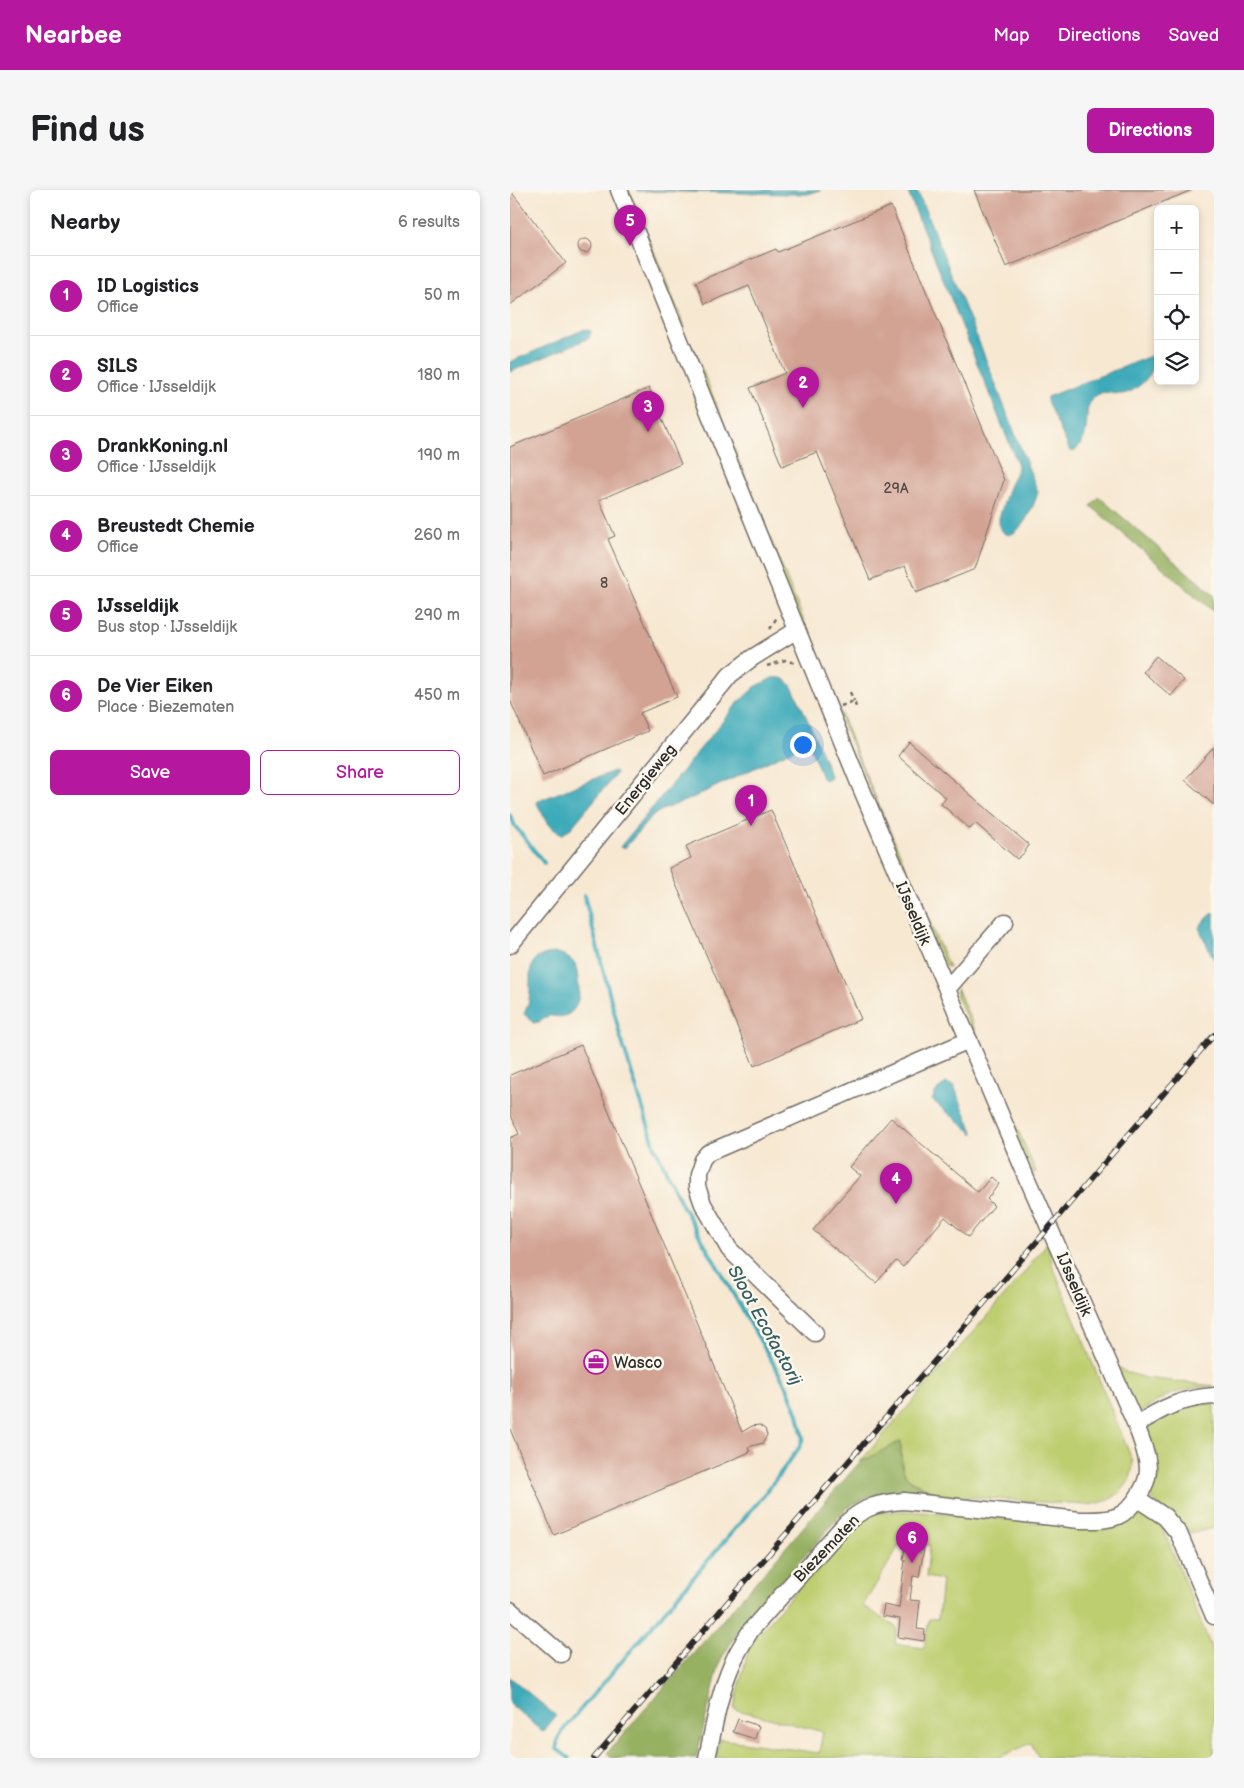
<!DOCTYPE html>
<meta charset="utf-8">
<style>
:root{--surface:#fff;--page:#f6f6f6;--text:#202124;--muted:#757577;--line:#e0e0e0;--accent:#b5179e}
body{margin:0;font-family:"Balsamiq Sans",sans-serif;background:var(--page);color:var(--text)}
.controls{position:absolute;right:15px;top:15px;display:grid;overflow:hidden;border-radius:8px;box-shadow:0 2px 8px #0003}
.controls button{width:45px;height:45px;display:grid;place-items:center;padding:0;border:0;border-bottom:1px solid var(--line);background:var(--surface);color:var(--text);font:25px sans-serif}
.you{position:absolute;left:292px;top:554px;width:18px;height:18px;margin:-12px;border:4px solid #fff;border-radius:50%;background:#1a73e8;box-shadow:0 0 0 8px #1a73e833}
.badge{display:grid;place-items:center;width:32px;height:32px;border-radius:50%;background:var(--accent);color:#fff;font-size:16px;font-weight:700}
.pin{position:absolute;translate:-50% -41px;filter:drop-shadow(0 1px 2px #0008)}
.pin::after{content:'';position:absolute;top:26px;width:18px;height:15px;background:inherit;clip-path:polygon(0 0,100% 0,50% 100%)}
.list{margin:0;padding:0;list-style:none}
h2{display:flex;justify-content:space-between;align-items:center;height:65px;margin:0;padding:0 20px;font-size:21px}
h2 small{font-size:16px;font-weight:400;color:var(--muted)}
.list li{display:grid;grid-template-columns:32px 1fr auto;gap:15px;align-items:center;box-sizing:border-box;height:80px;padding:0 20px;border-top:1px solid var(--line)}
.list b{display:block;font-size:19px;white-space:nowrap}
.list p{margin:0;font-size:16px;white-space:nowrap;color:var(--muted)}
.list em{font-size:16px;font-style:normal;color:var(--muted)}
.actions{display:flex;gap:10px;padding:15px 20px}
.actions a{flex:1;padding:11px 0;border:1px solid var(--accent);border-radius:8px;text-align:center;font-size:18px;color:var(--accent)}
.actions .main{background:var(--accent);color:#fff}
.icon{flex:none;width:28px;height:28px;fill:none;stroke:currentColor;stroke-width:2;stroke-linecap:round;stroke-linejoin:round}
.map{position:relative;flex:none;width:704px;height:1568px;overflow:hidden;border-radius:8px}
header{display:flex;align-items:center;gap:30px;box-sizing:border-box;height:70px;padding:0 25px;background:var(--accent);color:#fff}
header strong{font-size:24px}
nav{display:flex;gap:28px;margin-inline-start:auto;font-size:18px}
.intro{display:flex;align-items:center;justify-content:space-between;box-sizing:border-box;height:120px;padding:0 30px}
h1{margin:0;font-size:35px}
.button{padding:12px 22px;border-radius:8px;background:var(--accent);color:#fff;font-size:18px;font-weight:700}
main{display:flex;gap:30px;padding:0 30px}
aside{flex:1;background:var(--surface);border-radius:8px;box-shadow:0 2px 8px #0003}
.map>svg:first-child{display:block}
</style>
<header>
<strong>Nearbee</strong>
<nav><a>Map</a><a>Directions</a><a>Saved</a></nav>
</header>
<div class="intro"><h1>Find us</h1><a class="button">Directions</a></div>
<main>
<aside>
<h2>Nearby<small>6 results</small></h2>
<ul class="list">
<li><span class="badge">1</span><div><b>ID Logistics</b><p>Office</p></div><em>50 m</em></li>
<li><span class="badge">2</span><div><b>SILS</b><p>Office · IJsseldijk</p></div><em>180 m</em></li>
<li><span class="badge">3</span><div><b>DrankKoning.nl</b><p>Office · IJsseldijk</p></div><em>190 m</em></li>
<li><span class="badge">4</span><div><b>Breustedt Chemie</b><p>Office</p></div><em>260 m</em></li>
<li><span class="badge">5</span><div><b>IJsseldijk</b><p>Bus stop · IJsseldijk</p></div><em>290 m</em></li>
<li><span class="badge">6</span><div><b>De Vier Eiken</b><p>Place · Biezematen</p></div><em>450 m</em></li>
</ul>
<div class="actions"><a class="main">Save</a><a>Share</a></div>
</aside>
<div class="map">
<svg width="704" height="1568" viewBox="0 0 704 1568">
<rect width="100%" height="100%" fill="#fbf7ec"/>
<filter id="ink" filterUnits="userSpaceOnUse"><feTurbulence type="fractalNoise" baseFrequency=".02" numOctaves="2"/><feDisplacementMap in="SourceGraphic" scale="10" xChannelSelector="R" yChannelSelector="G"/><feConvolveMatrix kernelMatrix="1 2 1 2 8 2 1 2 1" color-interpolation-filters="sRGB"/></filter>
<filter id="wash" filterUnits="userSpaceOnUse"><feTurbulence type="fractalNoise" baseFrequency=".0096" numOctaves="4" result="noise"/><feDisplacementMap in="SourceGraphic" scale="20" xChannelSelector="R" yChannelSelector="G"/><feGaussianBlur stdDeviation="1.12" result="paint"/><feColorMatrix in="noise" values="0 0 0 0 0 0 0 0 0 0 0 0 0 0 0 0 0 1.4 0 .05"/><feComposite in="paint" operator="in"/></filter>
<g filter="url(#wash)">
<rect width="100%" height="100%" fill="#f7e8d2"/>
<!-- green -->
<path fill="#bdce70" stroke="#747c4e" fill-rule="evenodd" d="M 117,0 L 119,0 L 175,138 L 170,136 Z
M 183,157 L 304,456 L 301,458 L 181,162 Z
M 305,459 L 349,569 L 439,777 L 435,776 L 302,460 Z
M 447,798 L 526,982 L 523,984 L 447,806 Z
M 538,1052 L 542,1074 L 623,1272 C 622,1300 602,1313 576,1315 L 428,1305 L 396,1287 L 391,1275 L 391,1251 L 349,1273 L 509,1089 Z
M 604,1175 L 616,1182 L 635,1188 L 704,1196 C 687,1197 668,1200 653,1208 C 643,1213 635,1222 625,1223 Z
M 704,1214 L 704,1338 L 680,1344 C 677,1336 671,1333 664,1328 C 631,1303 635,1302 647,1265 L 637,1241 C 642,1230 671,1217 683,1215 C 690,1213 697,1214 704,1214 Z
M 392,1321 L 427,1323 L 553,1335 L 612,1332 L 630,1324 L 643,1327 L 653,1339 L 704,1464 L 704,1568 L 529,1568 L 521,1553 L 488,1568 L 206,1568 L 210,1549 L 309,1563 L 313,1542 L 224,1519 L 238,1461 L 241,1453 L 342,1335 L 364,1323 ZM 390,1354 L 420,1355 L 416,1387 L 432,1390 L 428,1429 L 419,1429 L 414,1458 L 385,1454 L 387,1438 L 353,1416 Z"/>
<!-- forest -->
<path fill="#96b162" stroke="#606e46" d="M 589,307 L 704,405 L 704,422 L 581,316 Z
M 391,1251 C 391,1290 394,1288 428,1305 L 385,1301 L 357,1307 L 337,1318 L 229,1440 L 210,1471 L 186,1568 L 102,1568 L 97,1563 L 349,1273 Z"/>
<!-- water -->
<path fill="#3caaba" stroke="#346a72" d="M 126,0 L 311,0 L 298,4 L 279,4 L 127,1 Z
M 397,0 L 407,0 L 469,152 L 528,302 C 526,312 508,353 494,343 C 489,339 489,334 489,328 L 499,297 L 508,278 L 508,275 Z
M 75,139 L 81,141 L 79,148 L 0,182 L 0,172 Z
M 648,163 C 648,179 629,202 612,204 C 603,205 595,199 586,206 C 573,215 579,232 575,245 C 573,252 569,256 565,261 L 560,261 L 537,211 L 537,207 Z
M 262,488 C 269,487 275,488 280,494 C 286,501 319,578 320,587 L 315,590 L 312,588 L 299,554 L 297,553 L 180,609 L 152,620 L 142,626 L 114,659 L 110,657 L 226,515 L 245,497 Z
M 104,581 L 106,582 L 106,584 L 61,638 L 53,644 C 41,642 32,624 27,613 L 28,611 Z
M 704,722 L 704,770 L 689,738 L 691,734 Z
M 47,763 L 54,765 L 65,773 C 69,789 75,820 54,826 C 48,828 43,825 38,826 L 29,832 L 23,833 L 14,824 C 16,819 19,814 19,809 C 23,787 11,764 47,763 Z
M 436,893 L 444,896 L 464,944 L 422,910 L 426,901 Z
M 0,1487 L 46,1526 L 33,1542 L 0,1514 Z"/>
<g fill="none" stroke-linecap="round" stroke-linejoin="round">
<!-- stream -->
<path stroke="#3caaba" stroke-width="4" d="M 0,625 L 5,636 L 34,673
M 59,1568 L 47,1559 L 47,1551 L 53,1540 L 254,1305 L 289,1258 L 293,1248 L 288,1224 L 277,1197 L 173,1017 L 145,957 L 111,849 L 74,705"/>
</g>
<g id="blocks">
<!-- building -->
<path fill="#d2a293" d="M 0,0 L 56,73 L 0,115 Z
M 464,0 L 682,0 L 496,77 Z
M 381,16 L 494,290 L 465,379 L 406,403 L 395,376 L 360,390 L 307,262 L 272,276 L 240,198 L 275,183 L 239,96 L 195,114 L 186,92 L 266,59 L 268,62 Z
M68 56a7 7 0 1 1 14 0a7 7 0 1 1-14 0Z
M 139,198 L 171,274 L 89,310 L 105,346 L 98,349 L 167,507 L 130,523 L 138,541 L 33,586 L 0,510 L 0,257 Z
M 646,466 L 674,490 L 661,506 L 633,482 Z
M 399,552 L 519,655 L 514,663 L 507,669 L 465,633 L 460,639 L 431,614 L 436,608 L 388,566 Z
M 704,557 L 704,615 L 675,590 Z
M 261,620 L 351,829 L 244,876 L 159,678 L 181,668 L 176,656 Z
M 71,855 L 232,1242 L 242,1236 L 249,1235 L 255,1239 L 257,1245 L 253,1253 L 238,1257 L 240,1262 L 44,1345 L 0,1239 L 0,948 L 9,944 L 0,923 L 0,885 Z
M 381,928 L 468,1002 L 481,987 L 489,994 L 477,1009 L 484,1016 L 458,1047 L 435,1027 L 393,1077 L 386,1071 L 366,1093 L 303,1040 L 350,986 L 339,977 Z
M 395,1356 L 414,1358 L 409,1387 L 403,1386 L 400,1410 L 410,1411 L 407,1439 L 415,1440 L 414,1451 L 388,1447 L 390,1429 L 372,1426 L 374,1415 L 389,1418 L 395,1370 L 393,1370 Z
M 228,1529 L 249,1536 L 245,1549 L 223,1542 Z"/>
</g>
</g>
<g filter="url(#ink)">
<use href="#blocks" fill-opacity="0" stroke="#726d65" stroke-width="1"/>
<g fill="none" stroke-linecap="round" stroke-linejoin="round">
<!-- minor casing -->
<g stroke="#726d65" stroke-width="19">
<path id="minor" d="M 109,0 L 349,593 L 517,987 L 626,1235 C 631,1249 638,1265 638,1280 C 638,1295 622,1320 608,1326 C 596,1331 582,1330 570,1330 L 394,1311 C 368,1313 356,1316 336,1333 L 241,1440 C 234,1451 227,1462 222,1474 C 209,1503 204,1537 197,1568
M 0,755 L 220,485 L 242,468 L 287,440
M 437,799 L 495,732
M 305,1143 L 219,1059 L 193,1014 L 187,997 L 187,985 L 192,970 L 198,963 L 459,850
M 626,1235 C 652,1218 672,1208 704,1206
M 628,1309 L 655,1327 L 669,1344 L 704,1426
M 0,1420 L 51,1464"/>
</g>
<!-- path -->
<path stroke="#726d65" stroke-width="2.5" stroke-dasharray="4 4" stroke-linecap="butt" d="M 260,439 L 267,427
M 257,476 L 275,470 L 285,473
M 340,502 L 344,511
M 331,516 L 344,511 L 346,517"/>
<!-- minor -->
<use href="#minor" stroke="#fff" stroke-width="16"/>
<!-- rail casing -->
<g stroke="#2b2b2b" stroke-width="5.5">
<path id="rail" d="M 84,1568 L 704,845"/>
</g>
<!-- rail -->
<use href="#rail" stroke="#fbf7ec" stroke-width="4" stroke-dasharray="11" stroke-linecap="butt"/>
</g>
</g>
<!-- icons -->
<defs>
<g id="office-ring" transform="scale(1.25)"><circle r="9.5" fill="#fbf7ec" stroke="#b5179e" stroke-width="1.5"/><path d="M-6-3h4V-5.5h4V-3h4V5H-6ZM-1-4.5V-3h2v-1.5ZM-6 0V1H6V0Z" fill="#b5179e"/></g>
</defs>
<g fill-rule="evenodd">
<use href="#office-ring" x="86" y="1172"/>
</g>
<g text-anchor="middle" stroke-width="5" stroke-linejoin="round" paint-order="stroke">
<!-- number labels -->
<g font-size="14" fill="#554945">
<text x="386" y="303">29A</text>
<text x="94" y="398">8</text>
</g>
<!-- street labels -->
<g font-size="16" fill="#2b2b2b" stroke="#fbf7ec">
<text transform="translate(135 589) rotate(-51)" y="6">Energieweg</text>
<text transform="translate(404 723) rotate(67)" y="6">IJsseldijk</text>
<text transform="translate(565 1094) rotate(67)" y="6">IJsseldijk</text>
<text transform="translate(316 1358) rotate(-46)" y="6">Biezematen</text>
</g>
<!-- poi labels -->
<g font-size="16" fill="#2b2b2b" stroke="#fbf7ec" text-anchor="start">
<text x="104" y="1178">Wasco</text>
</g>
<!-- water labels -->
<g font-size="18" font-style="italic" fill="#325e64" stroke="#fbf7ec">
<text transform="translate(255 1135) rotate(61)" y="6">Sloot Ecofactorij</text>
</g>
</g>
</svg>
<div class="controls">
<button>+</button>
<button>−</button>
<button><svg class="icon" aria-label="locate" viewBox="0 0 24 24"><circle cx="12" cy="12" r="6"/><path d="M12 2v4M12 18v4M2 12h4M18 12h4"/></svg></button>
<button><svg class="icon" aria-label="layers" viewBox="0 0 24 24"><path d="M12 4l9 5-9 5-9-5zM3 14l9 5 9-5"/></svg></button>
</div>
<div class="you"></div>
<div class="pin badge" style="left:241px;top:636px">1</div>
<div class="pin badge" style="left:293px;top:218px">2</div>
<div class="pin badge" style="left:138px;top:242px">3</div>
<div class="pin badge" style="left:386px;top:1014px">4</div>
<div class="pin badge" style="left:120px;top:56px">5</div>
<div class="pin badge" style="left:402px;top:1373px">6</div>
</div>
</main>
